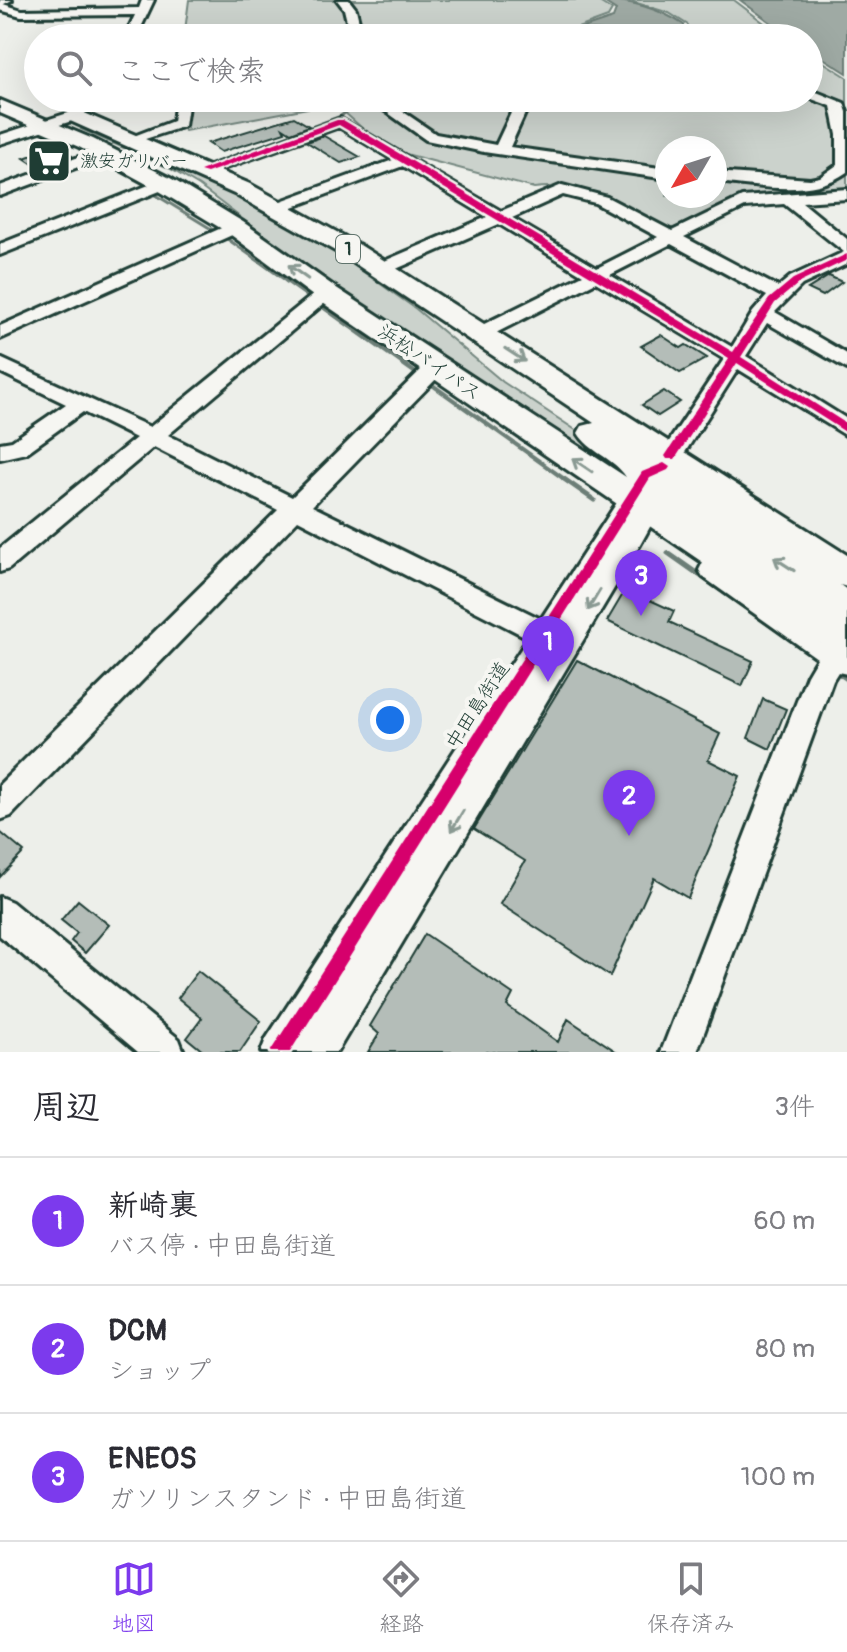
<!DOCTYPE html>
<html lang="ja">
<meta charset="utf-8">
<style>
:root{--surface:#fff;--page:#f2f2f3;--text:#2b2b33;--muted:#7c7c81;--line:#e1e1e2;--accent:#7c3aed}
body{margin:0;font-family:Pangolin,"Klee One",sans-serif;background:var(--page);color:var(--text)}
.compass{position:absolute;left:655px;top:136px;width:72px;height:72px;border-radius:50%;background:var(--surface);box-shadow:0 8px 32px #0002;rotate:231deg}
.you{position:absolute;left:390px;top:720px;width:28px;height:28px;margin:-20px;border:6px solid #fff;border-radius:50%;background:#1a73e8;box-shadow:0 0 0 12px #1a73e833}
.badge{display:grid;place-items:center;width:52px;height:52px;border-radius:50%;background:var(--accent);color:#fff;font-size:26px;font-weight:700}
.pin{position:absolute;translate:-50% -66px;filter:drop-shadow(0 2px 4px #0008)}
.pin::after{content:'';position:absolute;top:42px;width:28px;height:24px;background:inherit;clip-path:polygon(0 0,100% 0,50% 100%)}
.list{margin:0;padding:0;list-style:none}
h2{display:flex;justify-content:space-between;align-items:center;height:104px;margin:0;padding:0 32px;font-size:34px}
h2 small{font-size:26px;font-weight:400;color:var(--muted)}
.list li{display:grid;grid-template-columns:52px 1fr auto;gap:24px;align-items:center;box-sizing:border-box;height:128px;padding:0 32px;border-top:2px solid var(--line)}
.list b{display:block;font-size:30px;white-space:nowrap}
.list p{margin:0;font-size:26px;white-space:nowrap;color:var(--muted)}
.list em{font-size:26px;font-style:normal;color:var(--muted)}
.icon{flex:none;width:44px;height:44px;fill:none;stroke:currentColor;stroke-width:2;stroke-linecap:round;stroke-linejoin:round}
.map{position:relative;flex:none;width:847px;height:1052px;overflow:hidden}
.search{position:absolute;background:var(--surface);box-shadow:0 8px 32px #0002;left:24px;right:24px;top:24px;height:88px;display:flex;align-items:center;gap:20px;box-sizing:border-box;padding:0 28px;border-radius:44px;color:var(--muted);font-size:30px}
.sheet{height:488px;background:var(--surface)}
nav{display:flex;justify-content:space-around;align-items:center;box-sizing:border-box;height:112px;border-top:2px solid var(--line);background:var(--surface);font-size:22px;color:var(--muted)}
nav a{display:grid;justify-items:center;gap:4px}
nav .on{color:var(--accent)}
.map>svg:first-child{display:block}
</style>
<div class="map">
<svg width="847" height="1052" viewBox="0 0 847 1052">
<rect width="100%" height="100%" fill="#edefea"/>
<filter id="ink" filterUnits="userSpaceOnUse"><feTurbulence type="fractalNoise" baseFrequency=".0125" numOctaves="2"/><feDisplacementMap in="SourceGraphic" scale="16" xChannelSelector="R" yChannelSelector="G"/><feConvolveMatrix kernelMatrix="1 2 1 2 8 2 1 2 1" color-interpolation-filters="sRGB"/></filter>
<g filter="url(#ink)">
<!-- green -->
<path fill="#cbd2cc" stroke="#758880" stroke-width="2" fill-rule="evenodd" d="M 189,0 L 596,0 L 612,10 L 608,17 L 575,29 L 605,30 L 647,38 L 184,38 Z
M 627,0 L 734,0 L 784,38 L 689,38 L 688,25 L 669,13 Z
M 809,53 L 847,77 L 847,191 L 739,200 L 671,230 C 628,209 583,181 534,188 L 406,154 L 362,128 L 334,103 L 185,131 L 172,120 L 174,98 L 809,98 ZM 667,148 L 715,148 L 715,196 L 667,196 Z
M 83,126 L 222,187 L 328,247 L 416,309 L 503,382 L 618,458 L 613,467 L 591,459 L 318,276 L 199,186 L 169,168 L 81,129 Z"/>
<!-- water -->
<path fill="#9faaa4" stroke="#6c7e77" stroke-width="2" d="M 601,0 C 629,0 661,9 684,25 L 685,38 L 580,29 L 613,18 L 616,10 Z
M 740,0 L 842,0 L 847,3 L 847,73 L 809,49 L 809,38 L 792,38 Z"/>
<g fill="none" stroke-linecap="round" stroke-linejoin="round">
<!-- stream-far2 -->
<path stroke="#6c7e77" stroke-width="3" d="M 337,119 L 359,102
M 212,164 L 282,139
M 151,192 L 226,238 L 288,282"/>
<!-- stream-far1 -->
<path stroke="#6c7e77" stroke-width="4" d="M 285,280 L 567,481"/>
<!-- stream -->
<path stroke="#6c7e77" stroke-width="5" d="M 564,479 L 594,500
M 668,553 L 820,660
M 835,671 L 847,679"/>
</g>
<!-- building -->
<path fill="#b4bdb8" stroke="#1f3d34" stroke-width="2" d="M 294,117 L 309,126 L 291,133 L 283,128 L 285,132 L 221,152 L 208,143 Z
M 324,136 L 360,157 L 341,163 L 307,142 Z
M 57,146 L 72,156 L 39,168 L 24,158 Z
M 829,276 L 842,282 L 823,296 L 808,289 Z
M 661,335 L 681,348 L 686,345 L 707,358 L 680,373 L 641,346 Z
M 664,391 L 680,402 L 658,416 L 642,405 Z
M 626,589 L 674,611 L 669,622 L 753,661 L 742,686 L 607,621 Z
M 577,660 L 720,734 L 708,760 L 740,776 L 688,898 L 654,878 L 610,976 L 500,904 L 525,861 L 474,829 Z
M 763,699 L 786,709 L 770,749 L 748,738 Z
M 0,832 L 24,852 L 0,877 Z
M 78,900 L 109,925 L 85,953 L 71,941 L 77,933 L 61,920 Z
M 425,934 L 513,994 L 507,1006 L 558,1042 L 568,1019 L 617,1052 L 368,1052 L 379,1034 L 370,1026 Z
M 198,971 L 261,1021 L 240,1052 L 204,1052 L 187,1038 L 202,1018 L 178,998 Z"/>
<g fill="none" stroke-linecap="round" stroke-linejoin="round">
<!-- minor casing -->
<g stroke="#1f3d34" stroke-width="6">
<path id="minor" d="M 142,0 L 154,0 L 136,38 L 124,38 L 135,15 L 21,16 L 0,10 L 0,3 L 22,10 L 139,8 Z
M 337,0 L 349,0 L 356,9 L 363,38 L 351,38 L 344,9 Z
M 809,89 L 844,103 L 847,112 L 847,172 C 810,199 758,185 715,182 L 715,172 L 810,179 L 820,177 L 837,165 L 837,135 L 831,106 L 809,98 Z
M 87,98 L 103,98 L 78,119 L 0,144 L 0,135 L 68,113 Z
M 189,98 L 233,98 L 226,102 L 188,106 L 185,126 L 133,143 L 126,139 L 173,121 L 176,100 Z
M 367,98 L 383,98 L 436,134 L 496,145 L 518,98 L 532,98 L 510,147 L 667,169 L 667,179 L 484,152 L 426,140 Z
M 340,118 L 501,211 L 562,185 L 607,197 L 672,231 L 742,197 L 847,189 L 847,199 L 802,202 L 847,239 L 847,264 L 802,285 L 775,312 L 847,354 L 847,369 L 767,323 L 746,356 L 847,419 L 847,436 L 738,369 L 675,468 L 672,487 L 640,545 L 337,1052 L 261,1052 L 266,1039 L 528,638 L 298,520 L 11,816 L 0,820 L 0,784 L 278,510 L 154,447 L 9,569 L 0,572 L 0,548 L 136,438 L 83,412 L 26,453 L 0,459 L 0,443 L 12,441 L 66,404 L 0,372 L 0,358 L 150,427 L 320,289 L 332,289 L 335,293 L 332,297 L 168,435 L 292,497 L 429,362 L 443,362 L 446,367 L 443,372 L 312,506 L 541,619 L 633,478 L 641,476 L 650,480 L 656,461 L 724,359 L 596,282 L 488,337 L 474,337 L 471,333 L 474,329 L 583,275 L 499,224 L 387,273 L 375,273 L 372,269 L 375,265 L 487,217 L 403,166 L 282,211 L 270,211 L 270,205 L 393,160 L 339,127 L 209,174 L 204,176 L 196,171 ZM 563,195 L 595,203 L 658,237 L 597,268 L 512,218 ZM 784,204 L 844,252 L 790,277 L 778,287 L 684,237 L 745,207 ZM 671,244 L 767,296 L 753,312 L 732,347 L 610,275 Z
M 84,155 L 89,157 L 89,163 L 0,196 L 0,186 Z
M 164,179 L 170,181 L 170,187 L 0,255 L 0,244 Z
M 235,222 L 241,223 L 243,227 L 241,231 L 0,339 L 0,326 Z
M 719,545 L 728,548 L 731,555 L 726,567 L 847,649 L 847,674 L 838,672 L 833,680 L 697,1052 L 661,1052 L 807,675 L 817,658 L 703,577 L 699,570 L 710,548 Z
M 0,897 L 12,902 L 179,1039 L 184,1052 L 138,1052 L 0,936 Z"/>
</g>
<!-- major casing -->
<g stroke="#1f3d34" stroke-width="6">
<path id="major" d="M 0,0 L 12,0 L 0,6 Z"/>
</g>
<!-- highway casing -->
<g stroke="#1f3d34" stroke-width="6">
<path id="highway" d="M 0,100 L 93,139 L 172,179 L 243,222 L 335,287 L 626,477 C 614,458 589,452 578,433 L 582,426 L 594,423 L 342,255 L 234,194 L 68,120 L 65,116 L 75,110 L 82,112 L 250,184 L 360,245 L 847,555 L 847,587 L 840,585 L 847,590 L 847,657 L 834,652 L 317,299 L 227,232 L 156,189 L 79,147 L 0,113 Z"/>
</g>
<!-- minor -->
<use href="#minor" fill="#f6f6f2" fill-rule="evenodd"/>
<!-- major -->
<use href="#major" fill="#f6f6f2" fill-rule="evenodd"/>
<!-- highway -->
<use href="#highway" fill="#f6f6f2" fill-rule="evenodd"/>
<!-- cycleway casing -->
<g stroke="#f6f6f2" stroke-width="5">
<path id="cycleway" d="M 337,120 L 343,120 L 733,352 L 769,299 L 793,279 L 847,254 L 847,260 L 799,283 L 775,303 L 741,357 L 847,424 L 847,433 L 737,363 L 675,459 L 667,459 L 665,456 L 667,453 L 729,359 L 339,125 L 207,173 L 200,171 Z
M 664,463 L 670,467 L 668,470 L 650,478 L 290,1052 L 270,1052 L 642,472 Z"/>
</g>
<!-- cycleway -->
<use href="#cycleway" fill="#d6006c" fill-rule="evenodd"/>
</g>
<!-- one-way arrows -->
<defs><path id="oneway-shaft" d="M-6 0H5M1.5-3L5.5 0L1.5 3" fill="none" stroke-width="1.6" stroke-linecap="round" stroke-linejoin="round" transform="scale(2)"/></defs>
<g stroke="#8a9a93">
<use href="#oneway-shaft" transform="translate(298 272) rotate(-144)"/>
<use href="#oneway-shaft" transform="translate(515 355) rotate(33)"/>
<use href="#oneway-shaft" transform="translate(582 465) rotate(-146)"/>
<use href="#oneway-shaft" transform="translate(784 564) rotate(-147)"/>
<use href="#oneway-shaft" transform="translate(594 600) rotate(121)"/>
<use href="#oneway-shaft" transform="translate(457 821) rotate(121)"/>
</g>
</g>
<!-- icons -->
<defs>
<g id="supermarket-square" transform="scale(2.3)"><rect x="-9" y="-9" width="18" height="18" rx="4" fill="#1f3d34" stroke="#f6f6f2"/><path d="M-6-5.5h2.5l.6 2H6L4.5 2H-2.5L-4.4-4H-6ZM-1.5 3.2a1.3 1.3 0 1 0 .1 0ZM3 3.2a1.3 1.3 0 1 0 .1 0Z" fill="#fff"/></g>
</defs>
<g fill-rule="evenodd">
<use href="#supermarket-square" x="49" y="161"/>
</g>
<g text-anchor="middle" stroke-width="8" stroke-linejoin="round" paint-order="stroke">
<!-- far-poi labels -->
<g font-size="18" fill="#1f3d34" stroke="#f6f6f2" text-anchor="start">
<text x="80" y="167">激安ガリバー</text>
</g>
<!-- shield labels -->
<rect fill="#f6f6f2" stroke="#60746d" stroke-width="2" x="336" y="235" width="24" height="28" rx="6"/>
<g font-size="18" font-weight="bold" fill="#1f3d34">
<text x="348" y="255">1</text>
</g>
<!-- street labels -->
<g font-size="20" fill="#1f3d34" stroke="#f6f6f2">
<text transform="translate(430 362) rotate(34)" y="7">浜松バイパス</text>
<text transform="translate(477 705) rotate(-57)" y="7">中田島街道</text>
</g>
</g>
</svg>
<svg class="compass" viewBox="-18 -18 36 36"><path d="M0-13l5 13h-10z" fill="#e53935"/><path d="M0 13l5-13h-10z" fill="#7c7c81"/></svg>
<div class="you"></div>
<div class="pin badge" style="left:548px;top:682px">1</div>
<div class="pin badge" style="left:629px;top:836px">2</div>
<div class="pin badge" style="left:641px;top:616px">3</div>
<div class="search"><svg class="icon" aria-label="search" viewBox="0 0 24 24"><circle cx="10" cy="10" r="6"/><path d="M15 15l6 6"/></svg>ここで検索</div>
</div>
<section class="sheet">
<h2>周辺<small>3件</small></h2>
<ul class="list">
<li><span class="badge">1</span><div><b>新崎裏</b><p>バス停 · 中田島街道</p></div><em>60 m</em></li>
<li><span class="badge">2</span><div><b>DCM</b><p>ショップ</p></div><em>80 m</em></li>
<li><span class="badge">3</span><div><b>ENEOS</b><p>ガソリンスタンド · 中田島街道</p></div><em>100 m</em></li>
</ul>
</section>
<nav>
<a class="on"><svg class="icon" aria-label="map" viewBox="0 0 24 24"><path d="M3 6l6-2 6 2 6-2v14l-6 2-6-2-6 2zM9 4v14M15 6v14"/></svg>地図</a>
<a><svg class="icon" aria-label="directions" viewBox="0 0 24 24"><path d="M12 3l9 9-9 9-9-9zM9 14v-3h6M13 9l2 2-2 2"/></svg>経路</a>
<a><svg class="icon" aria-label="saved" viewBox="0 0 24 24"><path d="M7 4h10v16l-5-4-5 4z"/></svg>保存済み</a>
</nav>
